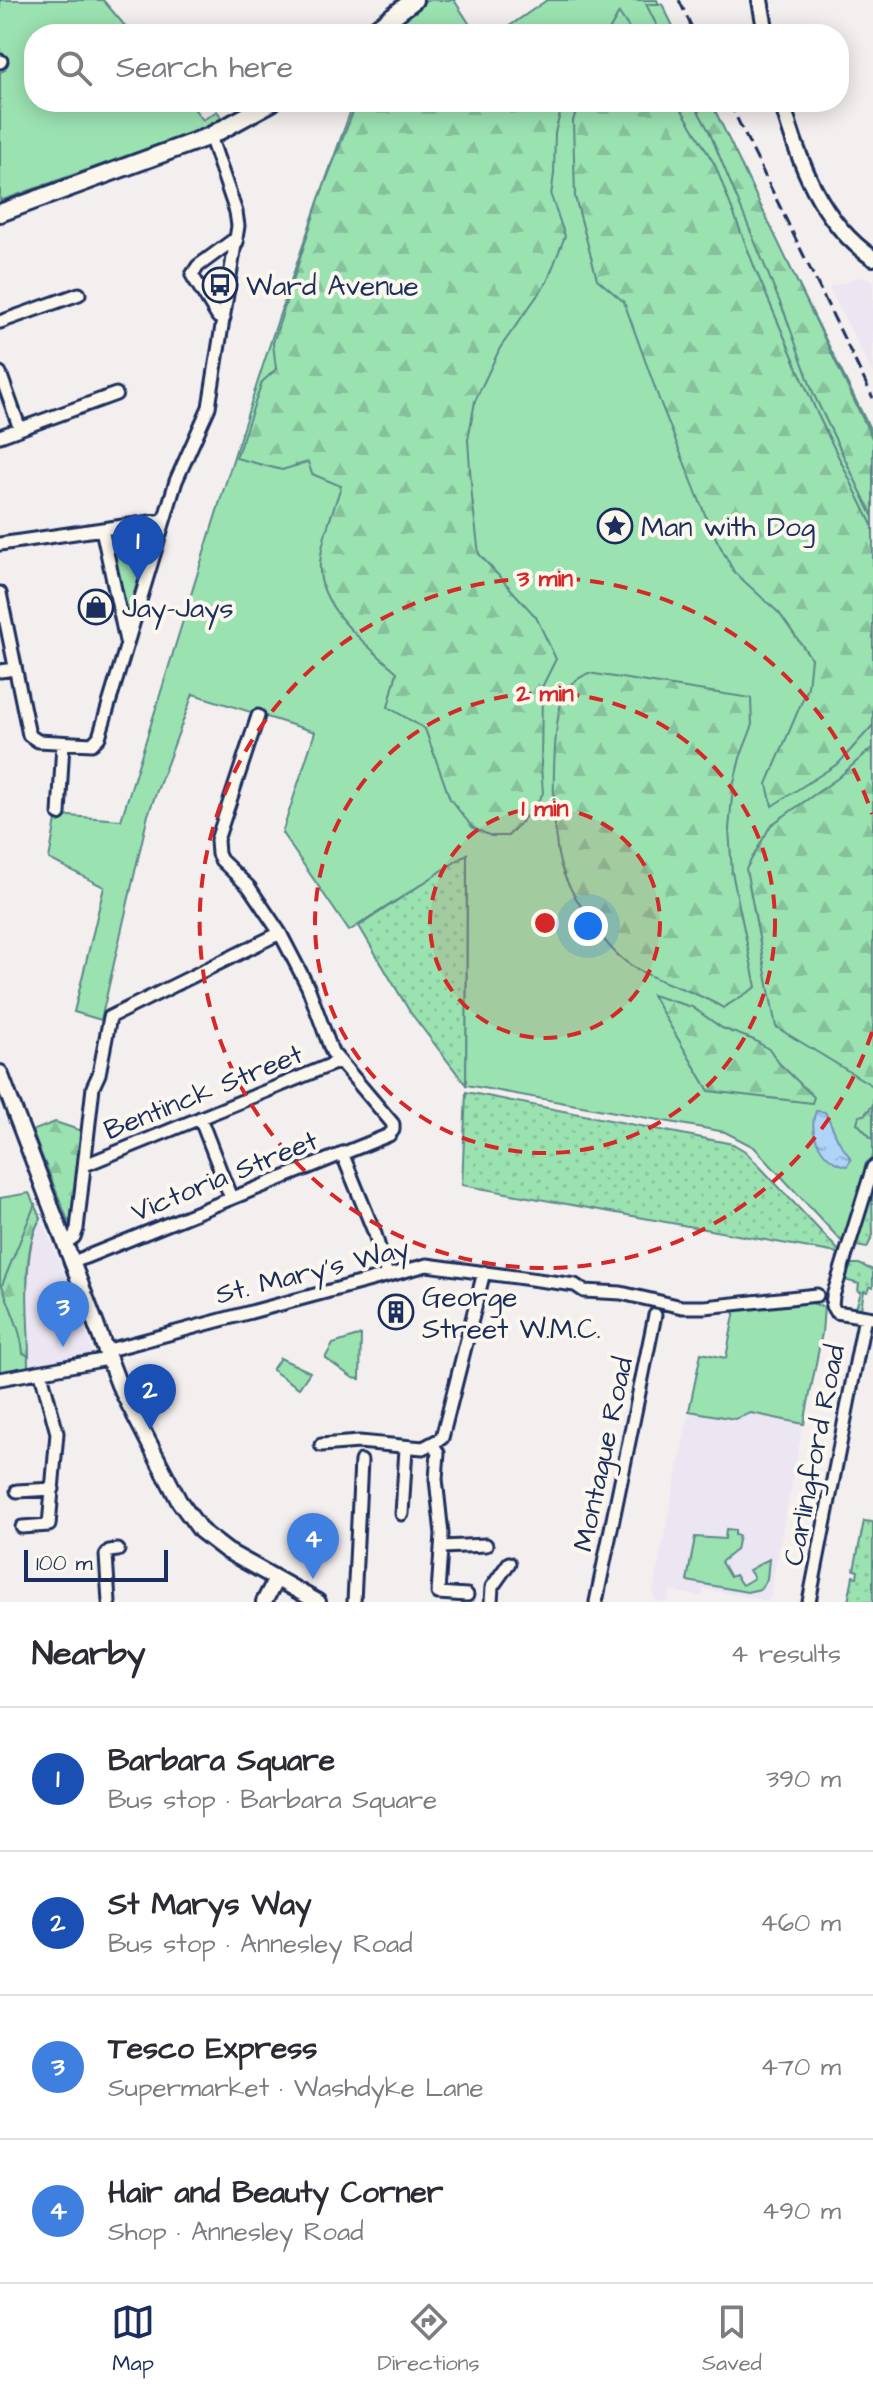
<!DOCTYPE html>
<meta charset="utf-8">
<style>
:root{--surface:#fff;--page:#f2f2f3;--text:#2b2b33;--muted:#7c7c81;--line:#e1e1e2;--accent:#1b2f5e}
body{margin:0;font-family:"Architects Daughter",sans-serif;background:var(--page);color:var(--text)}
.scale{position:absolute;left:24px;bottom:20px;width:144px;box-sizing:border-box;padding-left:8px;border:4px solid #1b2f5e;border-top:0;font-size:22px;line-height:28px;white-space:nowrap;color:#1b2f5e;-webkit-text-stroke:6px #fbf7ec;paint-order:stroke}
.you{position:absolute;left:588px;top:926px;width:28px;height:28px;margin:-20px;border:6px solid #fff;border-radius:50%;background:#1a73e8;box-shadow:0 0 0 12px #1a73e833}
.badge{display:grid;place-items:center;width:52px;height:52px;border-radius:50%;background:var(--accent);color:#fff;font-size:26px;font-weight:700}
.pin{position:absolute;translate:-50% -66px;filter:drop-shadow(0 2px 4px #0008)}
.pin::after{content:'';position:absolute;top:42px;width:28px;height:24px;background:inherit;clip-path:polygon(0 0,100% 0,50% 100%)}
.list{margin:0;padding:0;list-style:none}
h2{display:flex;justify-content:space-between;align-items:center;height:104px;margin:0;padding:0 32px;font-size:34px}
h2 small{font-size:26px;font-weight:400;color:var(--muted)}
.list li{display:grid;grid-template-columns:52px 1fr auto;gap:24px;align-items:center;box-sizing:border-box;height:144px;padding:0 32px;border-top:2px solid var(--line)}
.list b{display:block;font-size:30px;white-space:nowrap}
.list p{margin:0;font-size:26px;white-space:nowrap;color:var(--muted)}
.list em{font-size:26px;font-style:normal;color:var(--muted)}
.icon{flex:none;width:44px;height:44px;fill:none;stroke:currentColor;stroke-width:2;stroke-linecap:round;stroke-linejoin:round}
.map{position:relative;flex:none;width:873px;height:1602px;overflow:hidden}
.search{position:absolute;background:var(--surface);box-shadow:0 4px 20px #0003;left:24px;right:24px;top:24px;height:88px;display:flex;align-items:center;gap:20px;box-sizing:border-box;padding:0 28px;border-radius:32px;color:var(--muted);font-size:30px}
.sheet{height:680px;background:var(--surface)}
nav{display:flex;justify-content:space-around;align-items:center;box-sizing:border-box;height:112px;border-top:2px solid var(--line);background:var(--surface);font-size:22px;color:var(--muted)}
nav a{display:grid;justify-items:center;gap:4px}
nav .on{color:var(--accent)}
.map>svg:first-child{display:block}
</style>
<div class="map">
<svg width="873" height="1602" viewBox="0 0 873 1602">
<defs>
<pattern id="forest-firs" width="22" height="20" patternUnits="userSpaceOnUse" patternTransform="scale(2)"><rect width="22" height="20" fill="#9be2b1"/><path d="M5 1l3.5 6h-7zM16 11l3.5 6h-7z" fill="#85c29b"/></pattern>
<pattern id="garden-dots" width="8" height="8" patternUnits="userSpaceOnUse" patternTransform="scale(2)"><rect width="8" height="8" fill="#9be2b1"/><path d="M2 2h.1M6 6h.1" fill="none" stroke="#85c29b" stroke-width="1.8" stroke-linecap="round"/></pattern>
<pattern id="water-ripples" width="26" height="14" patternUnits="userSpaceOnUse" patternTransform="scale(2)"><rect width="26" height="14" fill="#aed4f7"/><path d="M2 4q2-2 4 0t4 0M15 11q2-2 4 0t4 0" fill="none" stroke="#95b6d6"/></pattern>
</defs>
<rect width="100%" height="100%" fill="#f4efef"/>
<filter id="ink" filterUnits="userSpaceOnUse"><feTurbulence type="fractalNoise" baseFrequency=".0125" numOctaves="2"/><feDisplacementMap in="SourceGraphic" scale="16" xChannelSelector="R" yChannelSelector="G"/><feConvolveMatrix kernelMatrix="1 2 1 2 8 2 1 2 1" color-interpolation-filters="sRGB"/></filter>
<g filter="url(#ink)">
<!-- built -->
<path fill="#ebe6f2" d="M 863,276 L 873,280 L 873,374 L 829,287 Z
M 41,1218 L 76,1302 L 92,1351 L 89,1355 L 51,1365 L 28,1368 L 29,1264 L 34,1227 Z
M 805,1301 L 814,1302 L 821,1332 L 769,1601 L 704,1589 L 702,1597 L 671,1590 L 668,1601 L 656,1602 L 653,1592 L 701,1353 L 726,1358 L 735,1310 Z"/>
<!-- green -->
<path fill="#9be2b1" stroke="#5b8888" stroke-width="2" d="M 0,0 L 103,0 L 132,34 L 34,34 L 34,102 L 189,102 L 203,120 L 217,111 L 224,121 L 0,201 L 0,72 L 5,70 L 0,55 Z
M 426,0 L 454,0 L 476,34 L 385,34 Z
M 547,0 L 657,0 L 673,34 L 498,34 Z
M 354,102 L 708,102 L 873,435 L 873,1155 L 845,1245 L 754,1147 L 725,1132 L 466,1085 L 467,855 L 349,931 L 282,833 L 315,732 L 193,694 L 148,815 L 101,1020 L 74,1012 L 104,887 L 49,859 L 56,820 L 69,816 L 121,820 C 197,580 266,338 354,102 Z
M 148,533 L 151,536 L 129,610 L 125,610 L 112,539 L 114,536 Z
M 29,1193 L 41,1218 C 21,1246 28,1331 28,1368 L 0,1372 L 0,1198 Z
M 805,1301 L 824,1307 L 822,1333 L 804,1424 L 751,1413 L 735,1419 L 689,1411 L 701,1353 L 726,1358 L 735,1310 Z
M 361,1335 L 360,1379 L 353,1378 L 325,1358 L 333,1344 Z
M 280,1358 L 310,1372 L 299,1388 L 272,1370 Z
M 726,1529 L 735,1530 L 735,1535 L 739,1536 L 736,1550 L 721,1562 L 730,1577 L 735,1575 L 742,1585 L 754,1578 L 749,1570 L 769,1559 L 767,1579 L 760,1589 L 747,1592 L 687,1581 L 695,1537 L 725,1539 Z"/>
<!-- forest -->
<path fill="url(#forest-firs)" stroke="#5b8888" stroke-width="2" d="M 646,4 L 662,4 L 677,34 L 661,34 Z
M 619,13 L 633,34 L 607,34 Z
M 357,102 L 563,102 L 555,133 L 554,174 L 551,196 L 565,236 L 547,282 L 500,348 L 475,401 L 468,440 L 472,497 L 479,554 L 536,617 L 556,659 L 542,687 L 541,766 L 543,793 L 534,808 L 508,836 L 491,836 L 473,828 L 450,799 L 425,729 L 388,707 L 397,672 C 369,647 316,607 320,564 C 322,537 333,512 341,486 L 312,474 L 308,462 L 282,470 L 236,458 L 262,382 L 276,369 L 273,343 L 319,199 Z
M 579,102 L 677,102 L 715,165 L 756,271 L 817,413 L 873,527 L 873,725 L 839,763 L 772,806 L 767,784 L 808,687 L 811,658 L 779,613 L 734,572 L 710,527 L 659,399 L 624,302 L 597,279 L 575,197 L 573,121 Z
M 693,102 L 711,102 L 873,440 L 873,517 L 814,395 L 786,317 L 709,131 Z
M 588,673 L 751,698 L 752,727 L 740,758 L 733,787 L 729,829 L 732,872 L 756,987 L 723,1008 C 691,987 647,982 619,956 C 600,939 566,887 560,863 C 551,831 551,721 565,692 C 570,682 579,679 588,673 Z
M 873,747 L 873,1086 L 776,1027 L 746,869 L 771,825 L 838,778 Z
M 652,995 L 692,1007 L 722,1028 L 754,1040 L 770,1050 L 779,1063 L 814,1097 L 812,1103 L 709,1091 Z
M 873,1105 L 873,1140 L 857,1123 L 859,1116 L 864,1115 Z
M 55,1122 L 82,1131 L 74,1206 L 69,1223 L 32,1131 Z
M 35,1204 L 41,1218 C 20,1247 29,1320 29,1356 L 23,1353 C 21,1329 10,1309 2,1285 Z"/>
<!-- garden -->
<path fill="url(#garden-dots)" stroke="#5b8888" stroke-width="2" d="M 467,854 L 466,1085 L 410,1012 L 359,926 Z
M 466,1092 L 733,1144 L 745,1151 L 842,1254 L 462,1185 Z
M 872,1193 L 873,1235 L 867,1248 L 856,1246 Z
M 851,1264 L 859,1264 L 873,1270 L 873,1287 L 870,1287 L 868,1292 L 864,1291 L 861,1309 L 856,1308 L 861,1292 L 858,1291 L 859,1284 L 845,1280 L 841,1295 L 848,1266 Z
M 864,1521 L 873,1522 L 873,1602 L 848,1602 L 853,1576 L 857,1577 L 858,1571 L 854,1570 Z"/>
<!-- water -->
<path fill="url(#water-ripples)" stroke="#7392ba" stroke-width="2" d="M 816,1111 L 825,1112 C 831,1122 834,1133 840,1143 C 844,1150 848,1153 851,1160 L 847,1166 C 823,1162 807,1134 816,1111 Z"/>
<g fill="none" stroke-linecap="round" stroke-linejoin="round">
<!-- minor casing -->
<g stroke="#1b2f5e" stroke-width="17">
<path id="minor" d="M 0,62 L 1,61
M 224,318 L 218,317 L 192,275 L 198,266 L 232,241 L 237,242
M 0,322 L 79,294
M 0,373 L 20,429
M 0,436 L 116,394
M 102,529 L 126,641
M 0,544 L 164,520
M 0,593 L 29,735 L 38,741 L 92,744 L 99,737 L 176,481 L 209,407 L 238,226 L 236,212 L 210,136
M 0,671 L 15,669
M 59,814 L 63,743
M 200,1118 L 231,1198
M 342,1153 L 375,1234 L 387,1275
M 85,1165 L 340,1061
M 873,1167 L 833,1296 L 832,1306 L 836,1312 L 873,1318
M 64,1244 L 74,1237 L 77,1229 L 93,1087 L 99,1074 L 110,1017 L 280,933
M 71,1263 L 389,1135 L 393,1130 L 393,1124 L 332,1052 L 308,987 L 280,933 L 249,887 L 221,860 L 218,854 L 217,840 L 258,716
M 105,1351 L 427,1265 L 575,1285 L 584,1291 L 621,1293 L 682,1307 L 705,1307 L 817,1295
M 0,1379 L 108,1359
M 321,1445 L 359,1442 L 423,1448 L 442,1438 L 484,1272
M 433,1445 L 438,1453 L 436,1479 L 442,1534 L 438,1593 L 467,1595
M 17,1491 L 53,1489
M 402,1514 L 406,1448
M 22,1527 L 49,1525 L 57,1433 L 41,1373
M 442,1547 L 486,1545
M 109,1602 L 106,1555 L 109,1551 L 118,1550
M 354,1602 L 361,1461
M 491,1602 L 492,1587 L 509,1563
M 596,1602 L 655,1315
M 809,1602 L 865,1317"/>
</g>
<!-- tertiary casing -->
<g stroke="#1b2f5e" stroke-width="20">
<path id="tertiary" d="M 760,0 L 766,34
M 782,102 C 798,160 821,223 873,258
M 0,1073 L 119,1385 L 179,1501 L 201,1531 L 227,1551 L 318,1602
M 264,1602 L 276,1579"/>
</g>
<!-- secondary casing -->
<g stroke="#1b2f5e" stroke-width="22">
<path id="secondary" d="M 369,34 L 414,0
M 0,213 L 210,136 L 272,102"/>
</g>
<!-- minor -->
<use href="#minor" stroke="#fbf7ec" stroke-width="11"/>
<!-- tertiary -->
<use href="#tertiary" stroke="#fbf7ec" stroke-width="14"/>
<!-- secondary -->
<use href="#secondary" stroke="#fbf7ec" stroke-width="16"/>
<!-- rail -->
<path stroke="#1b2f5e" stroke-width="3" stroke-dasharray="12 6" stroke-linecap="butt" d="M 679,0 L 695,34
M 729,102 L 873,398"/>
</g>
</g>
<!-- distance rings -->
<circle cx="545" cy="923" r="115" fill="#d62828" fill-opacity=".12"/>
<g fill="none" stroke="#d62828" stroke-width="4" stroke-dasharray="14 10">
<circle cx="545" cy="923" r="115"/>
<circle cx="545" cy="923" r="230"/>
<path d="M872 1032A345 345 0 1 1 872 814"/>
</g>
<!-- icons -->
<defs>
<g id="bus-ring" transform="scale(1.8)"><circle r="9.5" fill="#fbf7ec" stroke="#1b2f5e" stroke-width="1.5"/><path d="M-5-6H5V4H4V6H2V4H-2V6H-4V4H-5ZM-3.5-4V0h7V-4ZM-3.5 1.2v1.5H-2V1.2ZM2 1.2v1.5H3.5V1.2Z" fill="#1b2f5e"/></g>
<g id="sight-ring" transform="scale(1.8)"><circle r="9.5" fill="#fbf7ec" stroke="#1b2f5e" stroke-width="1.5"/><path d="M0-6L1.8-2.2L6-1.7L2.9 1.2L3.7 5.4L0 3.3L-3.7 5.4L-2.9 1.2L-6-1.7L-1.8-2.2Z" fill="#1b2f5e"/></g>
<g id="shop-ring" transform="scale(1.8)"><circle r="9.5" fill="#fbf7ec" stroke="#1b2f5e" stroke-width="1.5"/><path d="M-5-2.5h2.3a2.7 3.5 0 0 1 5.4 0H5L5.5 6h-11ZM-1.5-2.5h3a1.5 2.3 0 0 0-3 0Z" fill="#1b2f5e"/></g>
<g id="building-ring" transform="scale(1.8)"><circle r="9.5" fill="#fbf7ec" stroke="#1b2f5e" stroke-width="1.5"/><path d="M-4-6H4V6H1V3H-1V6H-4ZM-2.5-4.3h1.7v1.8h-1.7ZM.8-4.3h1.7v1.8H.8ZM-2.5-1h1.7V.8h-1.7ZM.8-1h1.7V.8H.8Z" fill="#1b2f5e"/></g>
</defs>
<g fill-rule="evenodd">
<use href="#bus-ring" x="220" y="285"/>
<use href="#sight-ring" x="615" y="526"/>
<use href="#shop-ring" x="96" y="607"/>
<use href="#building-ring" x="396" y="1312"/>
</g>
<g text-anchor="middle" stroke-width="8" stroke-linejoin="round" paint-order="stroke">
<!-- poi labels -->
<g font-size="28" fill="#1b2f5e" stroke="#fbf7ec" text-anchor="start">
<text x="246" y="295">Ward Avenue</text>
<text x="641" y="536">Man with Dog</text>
<text x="122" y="617">Jay-Jays</text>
<text x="422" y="1306">George<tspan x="422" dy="32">Street W.M.C.</tspan></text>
</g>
<!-- street labels -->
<g font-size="28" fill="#1b2f5e" stroke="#fbf7ec">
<text transform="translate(203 1091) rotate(-22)" y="10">Bentinck Street</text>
<text transform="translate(224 1175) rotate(-22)" y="10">Victoria Street</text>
<text transform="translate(312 1270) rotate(-14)" y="10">St. Mary's Way</text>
<text transform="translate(602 1454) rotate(-78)" y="10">Montague Road</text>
<text transform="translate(813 1455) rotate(-79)" y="10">Carlingford Road</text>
</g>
</g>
<circle cx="545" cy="923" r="12" fill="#d62828" stroke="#fbf7ec" stroke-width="4"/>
<g font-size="24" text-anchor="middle" font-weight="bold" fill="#d62828" stroke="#fbf7ec" stroke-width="8" stroke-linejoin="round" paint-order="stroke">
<text x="545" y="586">3 min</text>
<text x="545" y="701">2 min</text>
<text x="545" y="816">1 min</text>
</g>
</svg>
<div class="scale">100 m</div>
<div class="you"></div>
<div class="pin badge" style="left:138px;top:581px;background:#1a4fb4">1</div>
<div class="pin badge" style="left:150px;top:1430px;background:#1a4fb4">2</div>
<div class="pin badge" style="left:63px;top:1347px;background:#3f7fe0">3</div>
<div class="pin badge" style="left:313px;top:1579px;background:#3f7fe0">4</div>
<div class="search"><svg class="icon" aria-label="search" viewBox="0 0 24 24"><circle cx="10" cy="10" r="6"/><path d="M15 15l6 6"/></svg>Search here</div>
</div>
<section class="sheet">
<h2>Nearby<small>4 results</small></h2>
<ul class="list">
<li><span class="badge" style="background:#1a4fb4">1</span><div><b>Barbara Square</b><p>Bus stop · Barbara Square</p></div><em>390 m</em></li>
<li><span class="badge" style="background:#1a4fb4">2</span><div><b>St Marys Way</b><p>Bus stop · Annesley Road</p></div><em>460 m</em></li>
<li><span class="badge" style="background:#3f7fe0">3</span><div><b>Tesco Express</b><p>Supermarket · Washdyke Lane</p></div><em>470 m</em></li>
<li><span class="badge" style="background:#3f7fe0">4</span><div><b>Hair and Beauty Corner</b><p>Shop · Annesley Road</p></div><em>490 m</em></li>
</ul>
</section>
<nav>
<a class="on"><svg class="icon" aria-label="map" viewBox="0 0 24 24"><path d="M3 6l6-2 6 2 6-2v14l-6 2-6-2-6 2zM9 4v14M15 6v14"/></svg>Map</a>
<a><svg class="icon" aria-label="directions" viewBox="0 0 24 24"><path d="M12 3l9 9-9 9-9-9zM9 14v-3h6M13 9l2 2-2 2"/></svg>Directions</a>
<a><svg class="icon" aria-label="saved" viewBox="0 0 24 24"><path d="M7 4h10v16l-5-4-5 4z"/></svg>Saved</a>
</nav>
